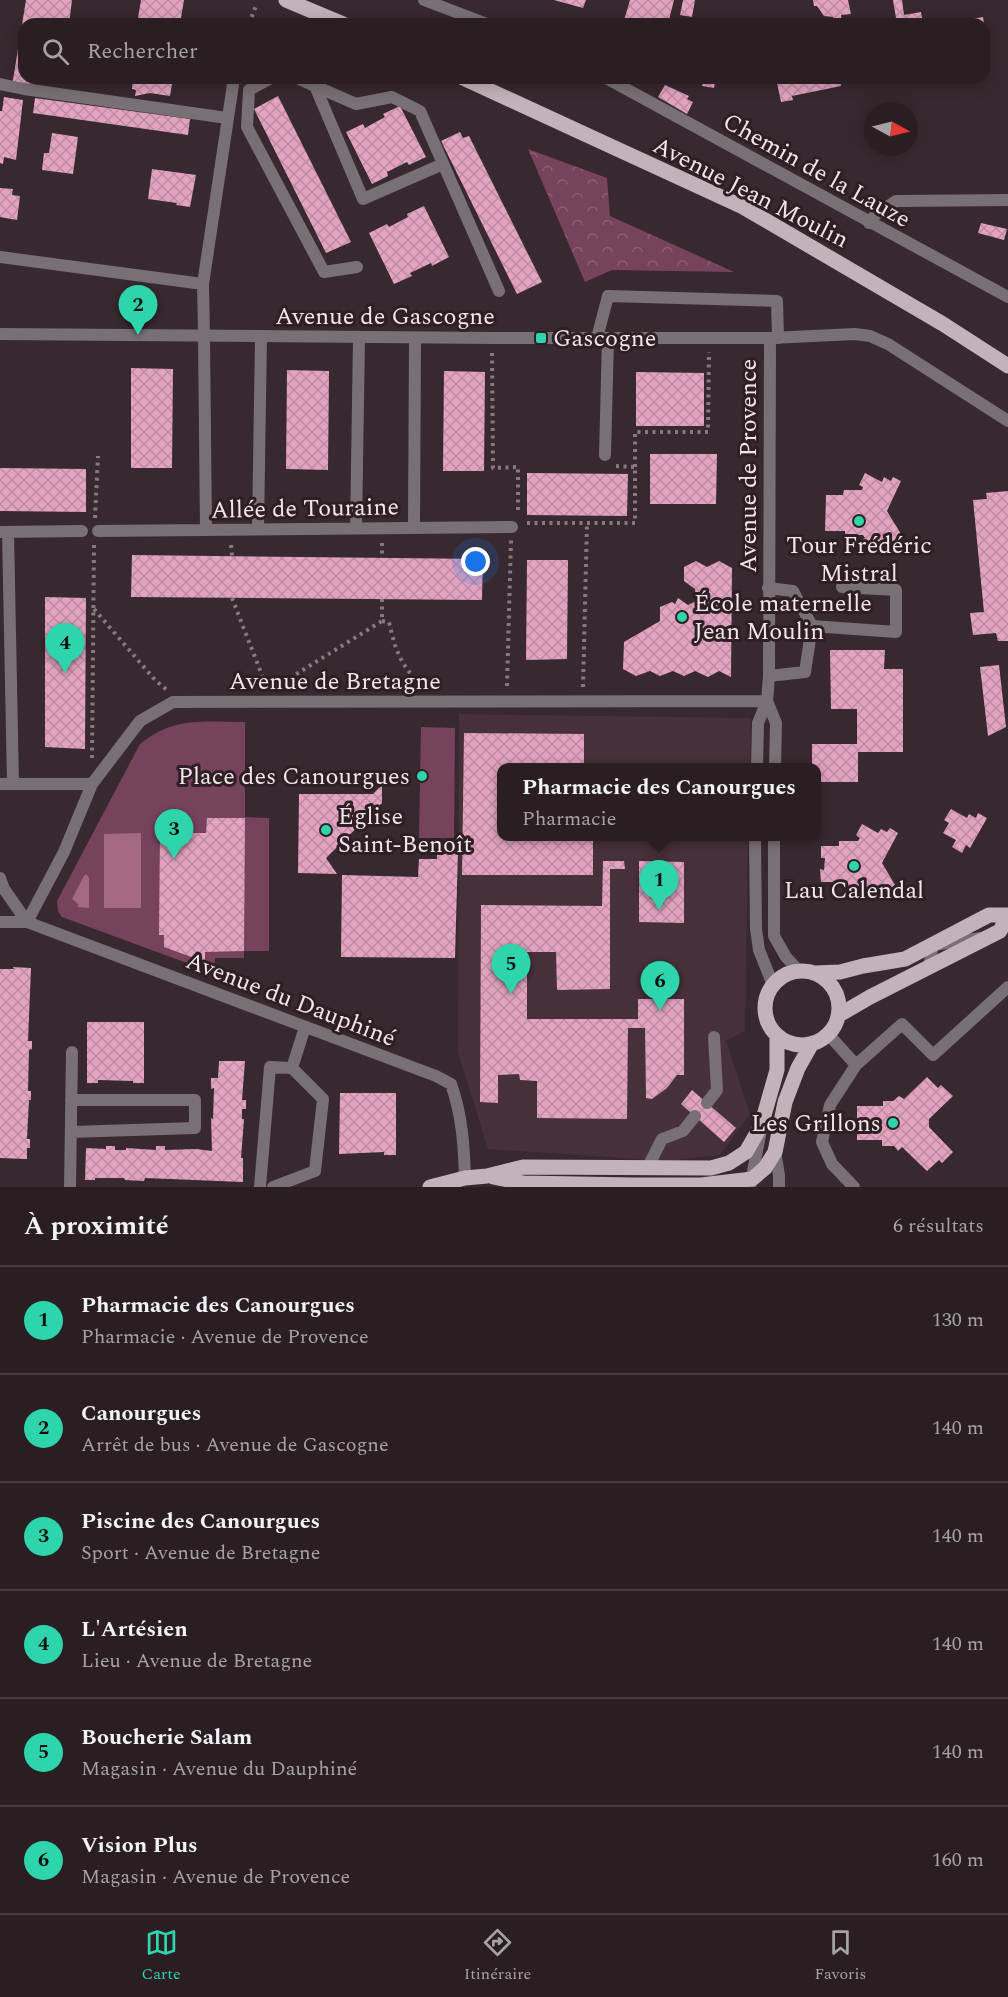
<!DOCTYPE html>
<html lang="fr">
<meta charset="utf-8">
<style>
:root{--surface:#2a1e23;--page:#362b30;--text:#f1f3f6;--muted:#a5a2a6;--line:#463c41;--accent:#2ed4ab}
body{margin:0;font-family:Spectral,serif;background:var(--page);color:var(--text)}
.compass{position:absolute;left:864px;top:102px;width:54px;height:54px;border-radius:50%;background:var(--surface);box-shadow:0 3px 15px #0003;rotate:97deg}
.you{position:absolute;left:476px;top:562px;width:21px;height:21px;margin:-15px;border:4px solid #fff;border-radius:50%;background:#1a73e8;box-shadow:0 0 0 9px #1a73e833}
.badge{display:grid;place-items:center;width:39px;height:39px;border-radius:50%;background:var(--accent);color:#111;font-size:20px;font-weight:700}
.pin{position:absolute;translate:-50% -50px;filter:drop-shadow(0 2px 3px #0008)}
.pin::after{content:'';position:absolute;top:32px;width:21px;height:18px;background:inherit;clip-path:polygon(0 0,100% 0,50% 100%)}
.popup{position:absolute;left:497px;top:763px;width:324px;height:78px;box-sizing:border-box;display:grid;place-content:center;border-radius:12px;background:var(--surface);filter:drop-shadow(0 2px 4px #0005);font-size:20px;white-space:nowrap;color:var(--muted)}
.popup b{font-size:22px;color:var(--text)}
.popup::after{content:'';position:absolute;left:50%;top:100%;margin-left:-12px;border:12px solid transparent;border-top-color:var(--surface)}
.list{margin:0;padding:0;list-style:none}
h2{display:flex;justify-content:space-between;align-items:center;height:78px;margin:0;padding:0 24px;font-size:26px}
h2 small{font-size:20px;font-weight:400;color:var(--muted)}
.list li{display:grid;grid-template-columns:39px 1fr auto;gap:18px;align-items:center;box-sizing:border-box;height:108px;padding:0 24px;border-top:2px solid var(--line)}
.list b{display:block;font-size:22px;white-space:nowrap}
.list p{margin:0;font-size:20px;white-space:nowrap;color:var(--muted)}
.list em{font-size:20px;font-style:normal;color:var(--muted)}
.icon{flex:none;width:33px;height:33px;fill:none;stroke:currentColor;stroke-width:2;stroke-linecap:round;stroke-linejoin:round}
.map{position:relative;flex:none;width:1008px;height:1187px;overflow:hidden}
.search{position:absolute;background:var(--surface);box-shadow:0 3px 15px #0003;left:18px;right:18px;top:18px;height:66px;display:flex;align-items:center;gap:15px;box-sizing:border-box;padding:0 21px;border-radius:18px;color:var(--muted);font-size:22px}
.sheet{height:726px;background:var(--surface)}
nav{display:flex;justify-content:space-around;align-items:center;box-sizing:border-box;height:84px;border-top:2px solid var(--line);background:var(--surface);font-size:16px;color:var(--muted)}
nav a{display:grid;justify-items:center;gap:3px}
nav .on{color:var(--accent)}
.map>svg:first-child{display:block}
</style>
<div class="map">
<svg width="1008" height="1187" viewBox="0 0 1008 1187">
<defs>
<pattern id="park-crowns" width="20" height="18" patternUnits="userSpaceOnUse" patternTransform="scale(1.5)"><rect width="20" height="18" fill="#77435c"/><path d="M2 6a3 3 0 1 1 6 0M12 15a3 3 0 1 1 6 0" fill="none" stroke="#8b5e74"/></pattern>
<pattern id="building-cross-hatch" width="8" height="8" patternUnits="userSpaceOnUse" patternTransform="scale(1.5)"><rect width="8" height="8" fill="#e3a3c0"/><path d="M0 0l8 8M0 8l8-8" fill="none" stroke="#bc8ca2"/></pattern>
</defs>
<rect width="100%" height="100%" fill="#38282f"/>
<!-- built -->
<path fill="#46303a" d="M 459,714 L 751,718 L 750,767 L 502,768 L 502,836 L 748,837 L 745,1031 L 726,1041 L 750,1114 L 720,1155 L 666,1161 L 488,1149 L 458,1052 Z"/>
<!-- park -->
<path fill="url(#park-crowns)" d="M 528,149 L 607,178 L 610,216 L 734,272 L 612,270 L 585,282 Z"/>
<!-- pitch -->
<path fill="#77435c" d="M 245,722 L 245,817 L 269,818 L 269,951 L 244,951 L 244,958 L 215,958 L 214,973 L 62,917 L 58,911 L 57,901 L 140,744 C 174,716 204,722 245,722 Z
M 421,727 L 455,728 L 454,838 L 419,838 Z"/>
<!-- water -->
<path fill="#a36883" d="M 141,833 L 141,908 L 104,908 L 104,834 Z
M 86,874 L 89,878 L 89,908 L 78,907 L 78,904 L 72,899 L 84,876 Z"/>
<!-- building -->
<path fill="url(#building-cross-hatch)" d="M 26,0 L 72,0 L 69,24 L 24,24 L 24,78 L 62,78 L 61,84 L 36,83 L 12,86 Z
M 141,0 L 184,0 L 180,24 L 137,24 Z
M 554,0 L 586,0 L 583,8 Z
M 630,0 L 674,0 L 668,24 L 623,24 Z
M 683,0 L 695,0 L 692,17 L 680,15 Z
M 813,0 L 848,0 L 851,14 L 841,15 L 842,24 L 834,24 L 833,17 L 824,16 L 817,6 L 814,6 Z
M 893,0 L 902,0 L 904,15 L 921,12 L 923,24 L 897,24 Z
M 983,17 L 984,24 L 961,24 L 960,21 Z
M 133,78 L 173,78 L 170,96 L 150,93 L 135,96 L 136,90 L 132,89 Z
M 704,78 L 716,78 L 714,88 L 702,86 Z
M 770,78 L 840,78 L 841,86 L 792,96 L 793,100 L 781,102 L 777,83 L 771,84 Z
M 665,85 L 689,96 L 687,99 L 693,102 L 687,114 L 658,97 Z
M 278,96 L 351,242 L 326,253 L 254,109 Z
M 4,97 L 23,100 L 16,160 L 4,157 L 3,164 L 0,163 L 0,111 L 2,111 Z
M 35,98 L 190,119 L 188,135 L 33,113 Z
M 400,106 L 426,157 L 409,165 L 407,162 L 387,172 L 388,176 L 372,184 L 346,132 L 363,124 L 365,128 L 385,117 L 383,114 Z
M 460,132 L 463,138 L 469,136 L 542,282 L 517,294 L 441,141 Z
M 52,133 L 78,137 L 73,174 L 42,170 L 44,153 L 49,153 Z
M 152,169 L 196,175 L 190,207 L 176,205 L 177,203 L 148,199 Z
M 0,188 L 13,189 L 12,195 L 20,196 L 17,220 L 0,217 Z
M 424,206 L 449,257 L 432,266 L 431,263 L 410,273 L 412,276 L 394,284 L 369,233 L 387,224 L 389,227 L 408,217 L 407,214 Z
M 981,223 L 1007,229 L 1004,240 L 978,233 Z
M 131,368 L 173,369 L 172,468 L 131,468 Z
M 287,370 L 329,371 L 328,470 L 286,469 Z
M 444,371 L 485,372 L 484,471 L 443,471 Z
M 636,372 L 704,373 L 704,426 L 636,426 Z
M 650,454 L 717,454 L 716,504 L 650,504 Z
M 0,468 L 86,469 L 86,512 L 0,511 Z
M 527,473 L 628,474 L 627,516 L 527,515 Z
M 865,473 L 882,482 L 884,477 L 891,481 L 893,477 L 901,481 L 887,511 L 904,539 L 896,544 L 893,541 L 887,545 L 884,541 L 869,551 L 861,540 L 865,538 L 863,535 L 845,535 L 845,531 L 825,531 L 826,495 L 843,495 L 844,490 L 862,490 L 863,487 L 859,485 Z
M 1008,491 L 1008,641 L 998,641 L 996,633 L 973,635 L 970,613 L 984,612 L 973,500 L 987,499 L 986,493 Z
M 132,555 L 483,559 L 482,600 L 131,597 Z
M 527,560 L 568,560 L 567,659 L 526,660 Z
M 696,561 L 707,567 L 719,561 L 732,568 L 731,677 L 719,671 L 708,677 L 695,671 L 684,676 L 673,671 L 660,676 L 650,671 L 636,676 L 623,669 L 624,642 L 660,621 L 660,607 L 672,602 L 675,604 L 678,598 L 688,605 L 696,601 L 695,589 L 684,581 L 684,567 Z
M 45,597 L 86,598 L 85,749 L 45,747 Z
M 830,650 L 885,650 L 884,669 L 903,669 L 903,752 L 858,752 L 858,782 L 816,782 L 816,768 L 812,768 L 812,744 L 857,744 L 857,709 L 831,709 Z
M 999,665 L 1006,727 L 988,736 L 980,667 Z
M 464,733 L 584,734 L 584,764 L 593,764 L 593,768 L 501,768 L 501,837 L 593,837 L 593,875 L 462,875 Z
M 382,785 L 382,803 L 326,858 L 337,874 L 298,873 L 299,794 L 373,794 Z
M 951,809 L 967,818 L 969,814 L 976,818 L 978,813 L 987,818 L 970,848 L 966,845 L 962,853 L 952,847 L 956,840 L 943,833 L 949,823 L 944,820 Z
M 207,818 L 245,818 L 244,951 L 205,952 L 205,962 L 164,947 L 164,935 L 159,935 L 160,833 L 206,833 Z
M 862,824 L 878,833 L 881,829 L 887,832 L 890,828 L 898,833 L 882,863 L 898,890 L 891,895 L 890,892 L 882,896 L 879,892 L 863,901 L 857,891 L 860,888 L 859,886 L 839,886 L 839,882 L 821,882 L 820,869 L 824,870 L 825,858 L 821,858 L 821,846 L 839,846 L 839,841 L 858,841 L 860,838 L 856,835 Z
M 458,852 L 455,958 L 341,957 L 342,875 L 418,877 L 419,859 L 437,859 L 437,853 Z
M 603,861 L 624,861 L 625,869 L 610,869 L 610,989 L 557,990 L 556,952 L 527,952 L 527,1019 L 638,1019 L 638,999 L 684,999 L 684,1075 L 677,1075 L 667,1088 L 652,1099 L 646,1098 L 645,1028 L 628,1028 L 627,1119 L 537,1118 L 537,1081 L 520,1080 L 519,1074 L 498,1075 L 498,1103 L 480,1102 L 481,905 L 602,906 Z
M 639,861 L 684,862 L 684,923 L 639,922 Z
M 13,967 L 31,968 L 28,1041 L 32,1041 L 32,1049 L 29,1050 L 28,1091 L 31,1091 L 31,1100 L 29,1100 L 27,1139 L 30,1139 L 30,1148 L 27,1148 L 27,1159 L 0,1158 L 0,969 L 14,969 Z
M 87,1022 L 144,1022 L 144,1083 L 133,1083 L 133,1081 L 98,1080 L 98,1083 L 87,1083 Z
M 219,1061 L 245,1061 L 242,1100 L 246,1100 L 246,1109 L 242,1109 L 242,1119 L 244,1119 L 241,1158 L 243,1158 L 243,1182 L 145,1178 L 144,1181 L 125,1180 L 124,1178 L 95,1178 L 95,1180 L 85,1180 L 86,1148 L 106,1149 L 106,1146 L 115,1146 L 115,1150 L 126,1150 L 126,1148 L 156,1150 L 156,1146 L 165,1146 L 165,1150 L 196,1149 L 212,1151 L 211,1118 L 213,1119 L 214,1088 L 211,1089 L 211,1078 L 218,1078 Z
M 927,1077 L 938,1088 L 941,1085 L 953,1096 L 929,1119 L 929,1127 L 953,1152 L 942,1163 L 939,1160 L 927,1171 L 902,1147 L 898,1151 L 894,1146 L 882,1146 L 882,1140 L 857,1140 L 857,1106 L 883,1106 L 883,1101 L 893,1101 L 899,1096 L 904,1099 Z
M 692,1090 L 736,1128 L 724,1142 L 681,1104 Z
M 340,1093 L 396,1093 L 396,1155 L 384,1155 L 384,1152 L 339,1154 Z"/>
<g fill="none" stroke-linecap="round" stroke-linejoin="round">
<!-- path -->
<path stroke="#87797f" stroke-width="4" stroke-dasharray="3 4.5" stroke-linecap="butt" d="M 249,24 L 257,3
M 492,353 L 493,468 L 518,467 L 518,513
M 635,467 L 635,432 L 708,432 L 709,352
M 95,518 L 98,456
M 527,523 L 635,523 L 635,467 L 614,466
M 382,543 L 382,558
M 231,545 L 232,556
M 232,598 L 267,688
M 94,609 L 155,680 L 167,690
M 382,621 L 389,622 C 396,652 400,664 422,686
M 277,686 L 382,621 L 382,599
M 507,686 L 511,540
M 583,687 L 587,523
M 92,758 L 94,544"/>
<!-- service -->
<path stroke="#787074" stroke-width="12" d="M 271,78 L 249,90 L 247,127 L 324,272 L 357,267
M 297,78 L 356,104 L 392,97 L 420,111 L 499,291
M 315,86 L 363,199 L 443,164
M 204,336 L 206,530
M 597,338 L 608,296 L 777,301 L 778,338
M 605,455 L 608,338
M 414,527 L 415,338
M 356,528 L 359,338
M 258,529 L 261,336
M 98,531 L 512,527
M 1,532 L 82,531
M 8,532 L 13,784
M 768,588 L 793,591 L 812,626 L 805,672 L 769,676
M 812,626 L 896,632 L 896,590 L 842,587
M 829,1035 L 856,1065
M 707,1103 L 717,1090 L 714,1037
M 71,1132 L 195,1128 L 195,1100 L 71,1100
M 648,1167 L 662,1139 L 683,1131 L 695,1116
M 70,1187 L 72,1052
M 260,1187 L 270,1067 L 292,1068 L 305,1027
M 273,1187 L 315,1171 L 323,1099 L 292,1068
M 854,1187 L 832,1164 L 822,1142 L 830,1105 L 856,1065 L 902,1024 L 933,1055 L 1008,987"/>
<!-- minor -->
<path stroke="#787074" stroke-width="12" d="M 424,0 L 487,24
M 606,78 L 1008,297
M 0,84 L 24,89 L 227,118
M 869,223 L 875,215 L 896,201 L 1008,200
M 0,257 L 203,284
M 0,334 L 492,338 L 770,338 L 855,334 L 870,336 L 888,344 L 1008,421
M 204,336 L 203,284 L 234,78
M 767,701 L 776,723 L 775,768
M 757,768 L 758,723 L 767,701 L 769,676 L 770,338
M 0,784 L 92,784
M 755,836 L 756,929 L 759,950 L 773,985
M 774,836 L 774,936 L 786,957 L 799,971
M 0,878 L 4,889 L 27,922
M 0,922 L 27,922 L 436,1076 L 451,1084 C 462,1115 464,1145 465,1178
M 27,922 L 64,852 L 92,784 L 140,721 L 173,702 L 767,701
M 775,1152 L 779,1175 L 779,1187
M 750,1187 L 761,1130"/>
<!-- tertiary -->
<path stroke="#787074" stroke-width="12" d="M 929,967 L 933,945 L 981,938"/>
<!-- primary -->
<path stroke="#c3b2b9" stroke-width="15" d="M 286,0 L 343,24
M 463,78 L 743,207 L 943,324 L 1008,366
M765 1008a37 37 0 1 1 74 0a37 37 0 1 1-74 0Z
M 816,973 L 840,972 L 863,966 L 905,959 L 989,915 L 1008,915
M 839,1015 L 870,997 L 1000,931 L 1008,915
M 493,1177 L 524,1183 L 633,1185 L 701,1185 L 752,1179 L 765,1168 L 775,1152 L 785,1102 L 798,1068 L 811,1045
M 430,1187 L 465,1178 L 487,1176 L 523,1167 L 711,1168 L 729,1163 L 746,1152 L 761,1126 L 777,1070 L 777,1036"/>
</g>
<!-- markers -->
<g fill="#2ed4ab" stroke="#2e1f25" stroke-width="2">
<rect x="535" y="332" width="12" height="12" rx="3"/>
<circle cx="859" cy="521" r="6"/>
<circle cx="682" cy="617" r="6"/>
<circle cx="422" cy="776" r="6"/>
<circle cx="326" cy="830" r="6"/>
<circle cx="854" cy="866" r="6"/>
<circle cx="893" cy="1123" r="6"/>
</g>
<g text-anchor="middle" stroke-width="6" stroke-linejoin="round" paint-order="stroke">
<!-- street labels -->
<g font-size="24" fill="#f2e7ec" stroke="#2e1f25">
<text transform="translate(817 170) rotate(29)" y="8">Chemin de la Lauze</text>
<text transform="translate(751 192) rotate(27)" y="8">Avenue Jean Moulin</text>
<text x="385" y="324">Avenue de Gascogne</text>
<text transform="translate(748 466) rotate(-90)" y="8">Avenue de Provence</text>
<text transform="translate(305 508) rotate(-1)" y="8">Allée de Touraine</text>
<text x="335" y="689">Avenue de Bretagne</text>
<text transform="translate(291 999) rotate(21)" y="8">Avenue du Dauphiné</text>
</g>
<!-- poi labels -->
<g font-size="24" fill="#f2e7ec" stroke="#2e1f25" text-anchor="start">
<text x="553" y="346">Gascogne</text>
<text x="859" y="553" text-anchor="middle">Tour Frédéric<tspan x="859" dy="28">Mistral</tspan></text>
<text x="694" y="611">École maternelle<tspan x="694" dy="28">Jean Moulin</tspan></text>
<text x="410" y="784" text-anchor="end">Place des Canourgues</text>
<text x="338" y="824">Église<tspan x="338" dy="28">Saint-Benoît</tspan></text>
<text x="854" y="898" text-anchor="middle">Lau Calendal</text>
<text x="881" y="1131" text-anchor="end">Les Grillons</text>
</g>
</g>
</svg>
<svg class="compass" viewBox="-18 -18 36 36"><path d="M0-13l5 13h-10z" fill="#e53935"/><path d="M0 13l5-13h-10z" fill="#a5a2a6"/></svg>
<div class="you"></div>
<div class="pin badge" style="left:659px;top:910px">1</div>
<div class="popup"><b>Pharmacie des Canourgues</b>Pharmacie</div>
<div class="pin badge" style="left:138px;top:335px">2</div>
<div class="pin badge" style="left:174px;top:859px">3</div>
<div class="pin badge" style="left:65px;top:673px">4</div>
<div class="pin badge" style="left:511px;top:994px">5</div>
<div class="pin badge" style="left:660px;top:1011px">6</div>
<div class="search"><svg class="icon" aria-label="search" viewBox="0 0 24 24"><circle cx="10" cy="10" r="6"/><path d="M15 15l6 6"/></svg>Rechercher</div>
</div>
<section class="sheet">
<h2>À proximité<small>6 résultats</small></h2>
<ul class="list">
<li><span class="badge">1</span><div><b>Pharmacie des Canourgues</b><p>Pharmacie · Avenue de Provence</p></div><em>130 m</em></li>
<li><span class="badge">2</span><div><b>Canourgues</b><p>Arrêt de bus · Avenue de Gascogne</p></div><em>140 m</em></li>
<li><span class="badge">3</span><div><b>Piscine des Canourgues</b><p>Sport · Avenue de Bretagne</p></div><em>140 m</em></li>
<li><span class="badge">4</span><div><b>L'Artésien</b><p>Lieu · Avenue de Bretagne</p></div><em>140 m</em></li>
<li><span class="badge">5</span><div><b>Boucherie Salam</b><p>Magasin · Avenue du Dauphiné</p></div><em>140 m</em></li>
<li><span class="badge">6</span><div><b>Vision Plus</b><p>Magasin · Avenue de Provence</p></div><em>160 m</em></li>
</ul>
</section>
<nav>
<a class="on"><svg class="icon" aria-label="map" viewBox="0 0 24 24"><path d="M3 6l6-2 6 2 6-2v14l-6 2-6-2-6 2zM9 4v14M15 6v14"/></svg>Carte</a>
<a><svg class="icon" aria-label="directions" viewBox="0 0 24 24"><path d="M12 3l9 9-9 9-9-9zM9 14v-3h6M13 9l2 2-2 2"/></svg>Itinéraire</a>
<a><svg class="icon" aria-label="saved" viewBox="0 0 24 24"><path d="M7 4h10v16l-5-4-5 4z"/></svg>Favoris</a>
</nav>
